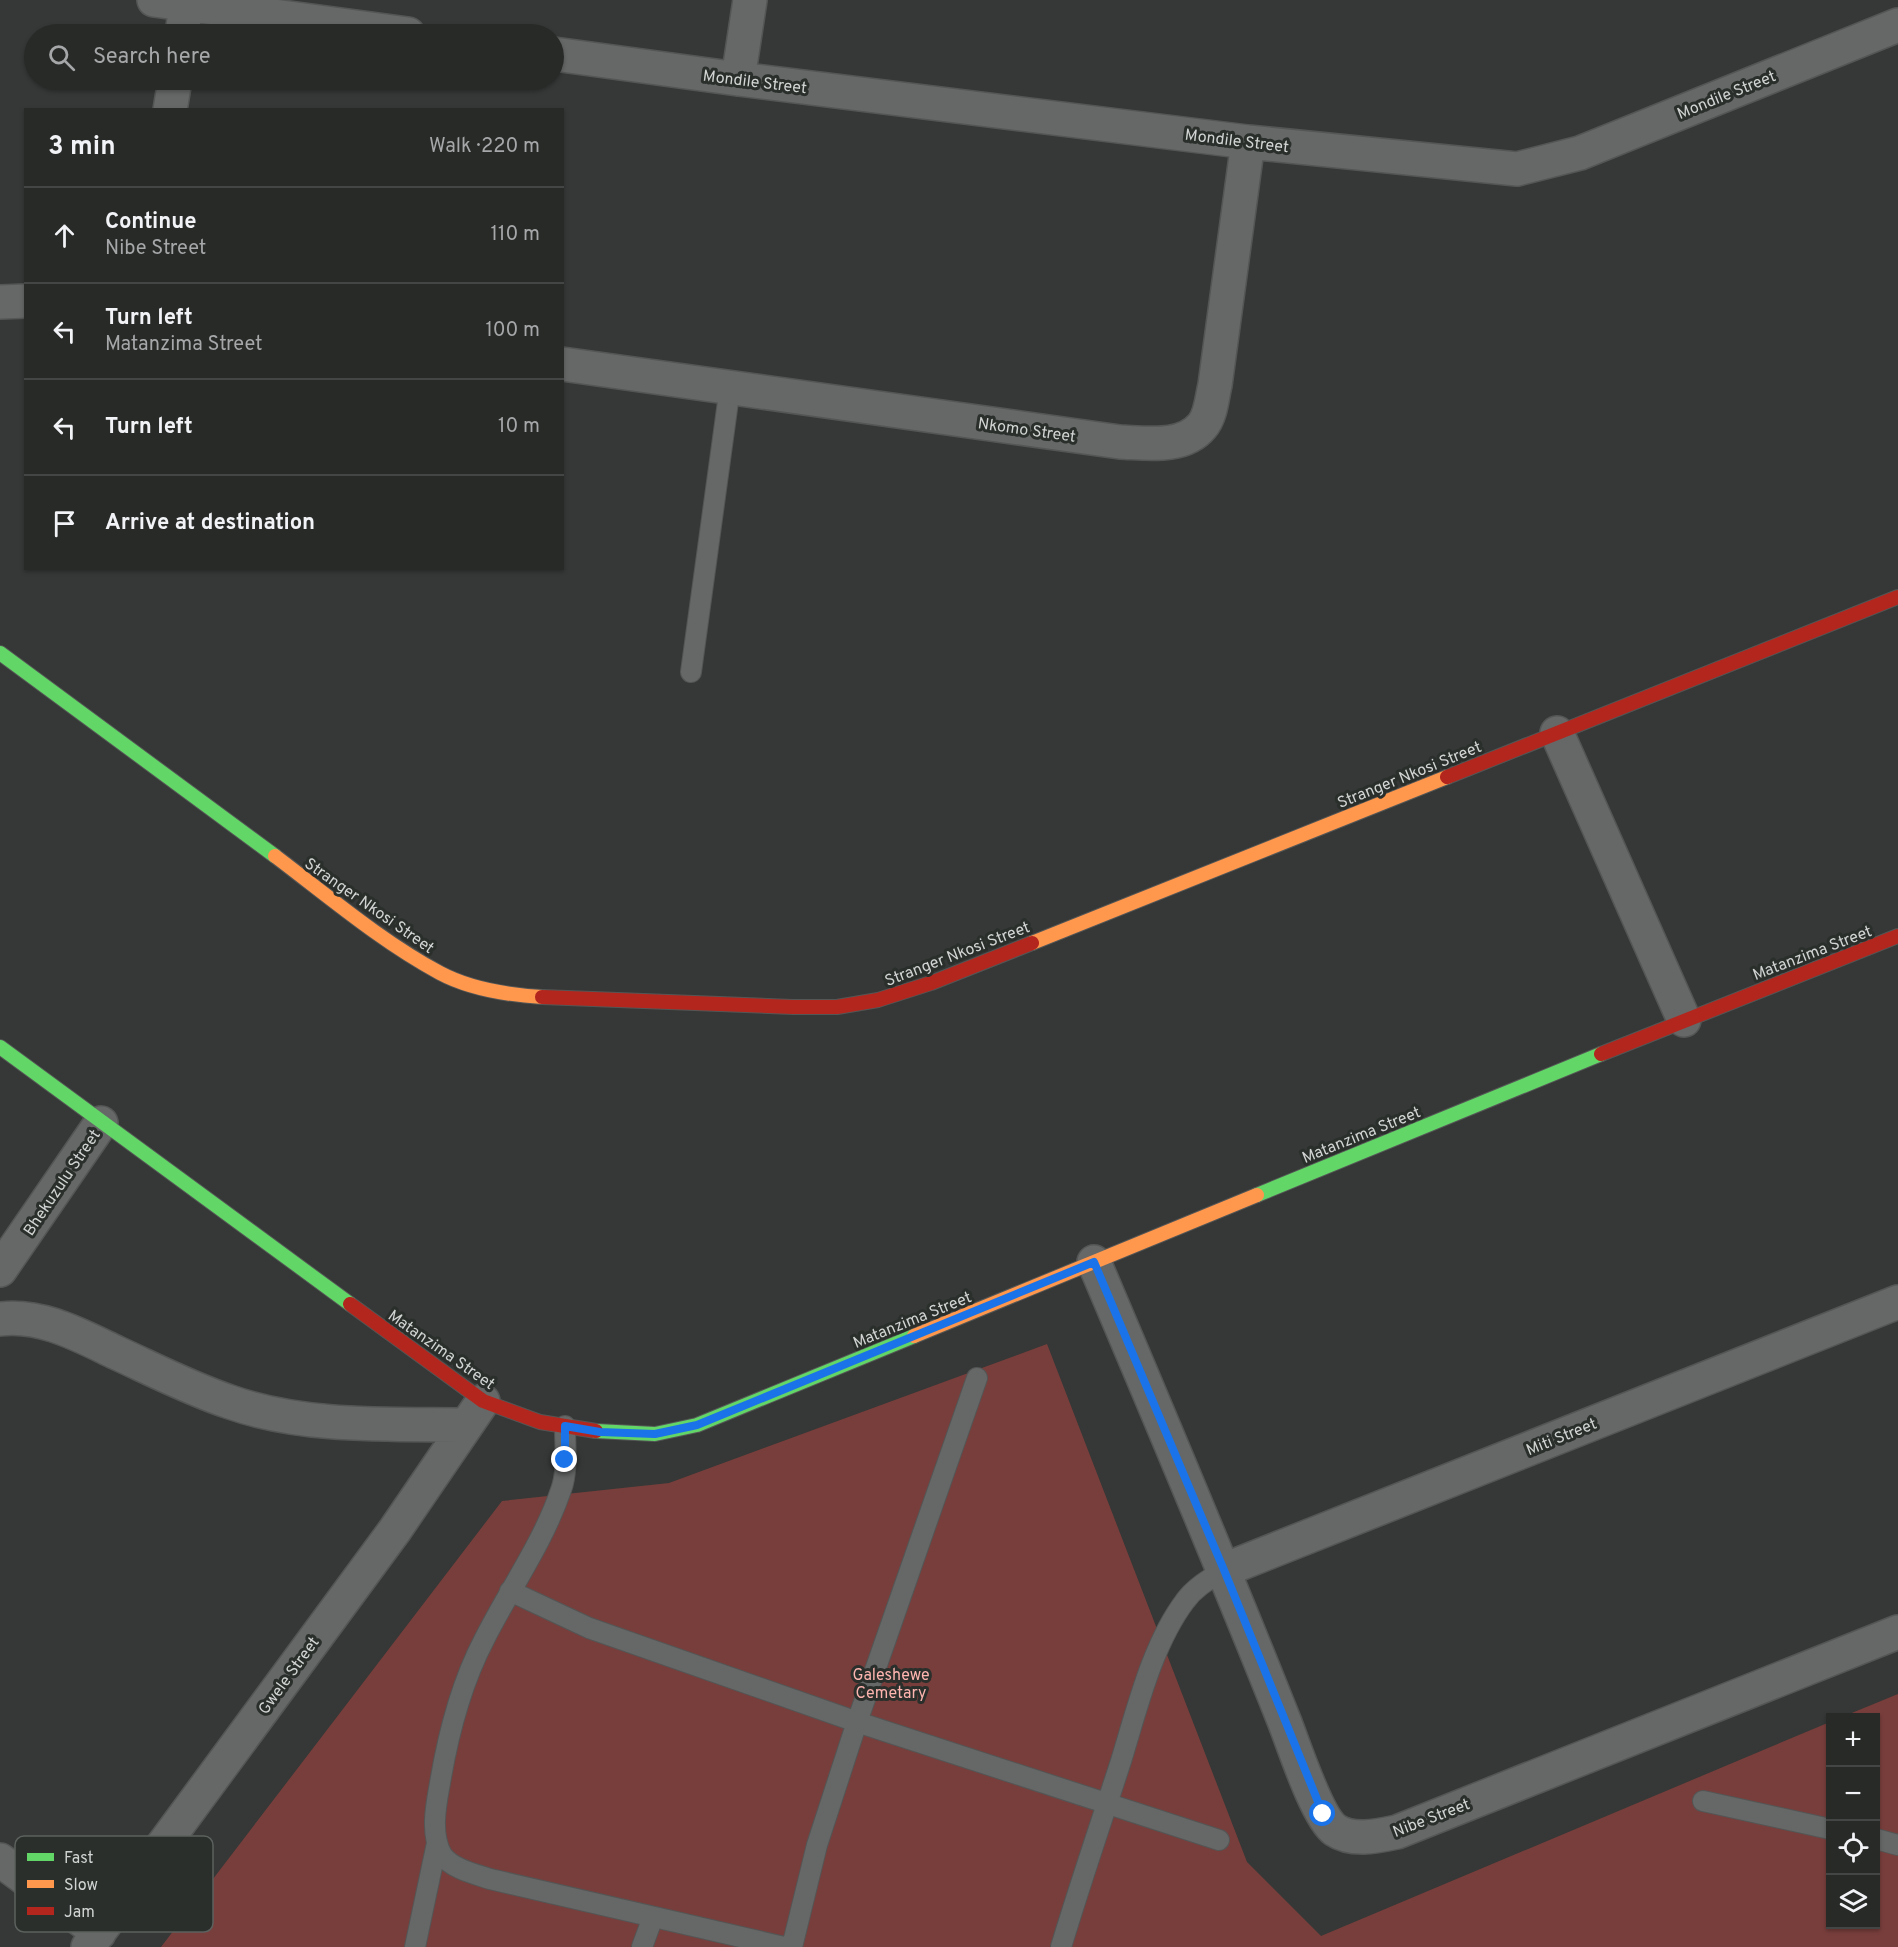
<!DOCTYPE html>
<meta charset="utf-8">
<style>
:root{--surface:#282a28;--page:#303230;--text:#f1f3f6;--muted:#a5a7a8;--line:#444645}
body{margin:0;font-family:Overpass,sans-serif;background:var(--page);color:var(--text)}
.controls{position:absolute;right:18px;bottom:18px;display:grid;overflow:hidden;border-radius:0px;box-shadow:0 2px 4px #0004}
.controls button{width:54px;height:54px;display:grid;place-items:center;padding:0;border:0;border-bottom:2px solid var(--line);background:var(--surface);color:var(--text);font:30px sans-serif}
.stop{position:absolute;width:18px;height:18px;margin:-14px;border:4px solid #1a73e8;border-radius:50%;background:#fff}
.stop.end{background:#1a73e8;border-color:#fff;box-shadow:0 2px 6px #0008}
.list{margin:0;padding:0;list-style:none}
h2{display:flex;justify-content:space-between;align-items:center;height:78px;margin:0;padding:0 24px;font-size:26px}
h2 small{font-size:20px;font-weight:400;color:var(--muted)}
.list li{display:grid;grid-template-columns:39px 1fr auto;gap:18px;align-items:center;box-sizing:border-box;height:96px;padding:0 24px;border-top:2px solid var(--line)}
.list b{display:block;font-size:22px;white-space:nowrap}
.list p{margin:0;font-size:20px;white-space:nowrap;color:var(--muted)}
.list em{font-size:20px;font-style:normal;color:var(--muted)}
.icon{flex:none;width:33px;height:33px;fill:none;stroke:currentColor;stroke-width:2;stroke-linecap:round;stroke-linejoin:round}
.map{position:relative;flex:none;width:1898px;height:1947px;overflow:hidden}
.search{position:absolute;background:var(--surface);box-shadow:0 2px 4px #0004;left:24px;top:24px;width:540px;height:66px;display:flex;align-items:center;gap:15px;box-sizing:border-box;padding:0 21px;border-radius:33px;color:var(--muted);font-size:22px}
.panel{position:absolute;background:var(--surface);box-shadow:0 2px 4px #0004;left:24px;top:108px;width:540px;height:462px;border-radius:0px}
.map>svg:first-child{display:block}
</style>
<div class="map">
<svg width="1898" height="1947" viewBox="0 0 1898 1947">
<rect width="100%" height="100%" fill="#353836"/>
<!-- green -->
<path fill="#783e3c" d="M 1047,1344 L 1247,1862 L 1321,1936 L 1830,1722 L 1830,1924 L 1876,1924 L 1876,1718 L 1842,1717 L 1898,1694 L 1898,1947 L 161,1947 L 502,1501 L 669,1483 Z"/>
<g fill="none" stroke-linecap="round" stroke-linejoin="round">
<!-- lane casing -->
<g stroke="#545655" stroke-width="22">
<path id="lane" d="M 691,672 L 730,387
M 565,1426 C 565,1447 568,1471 561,1490 C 543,1543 509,1590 484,1640 C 461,1684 448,1735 440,1783 C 436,1805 430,1834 442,1855 C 452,1869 475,1874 490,1879 L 784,1947
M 510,1591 L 589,1628 L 857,1722 L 1219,1840
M 1703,1801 L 1830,1829
M 1876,1839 L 1898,1845
M 415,1947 L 437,1843
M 642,1947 L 653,1917
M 792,1947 L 817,1845 L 857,1722 L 977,1378
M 1061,1947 C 1080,1884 1101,1823 1121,1761 C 1137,1709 1152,1645 1185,1601 C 1195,1587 1210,1579 1224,1570"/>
</g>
<!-- street casing -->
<g stroke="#545655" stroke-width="36">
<path id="street" d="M 154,0 L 408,34
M 182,34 L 186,5
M 554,54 L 738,79 L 1248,142 L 1517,169 L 1580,153 L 1898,25
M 738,79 L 750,0
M 170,110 L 175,80
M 0,302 L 26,301
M 562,364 L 1120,442 C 1147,443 1183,449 1202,426 C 1211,416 1212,397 1215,385 L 1248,142
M 1557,733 L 1684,1020
M 1094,1262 C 1159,1415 1224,1569 1285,1723 C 1294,1746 1317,1817 1335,1830 C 1353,1842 1378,1836 1397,1832 L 1898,1632
M 0,1270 L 101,1123
M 0,1319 C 42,1314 79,1335 117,1353 C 154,1370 191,1389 230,1402 C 303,1428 390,1424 466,1425
M 1224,1570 L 1898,1302
M 0,1860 L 99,1933
M 88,1947 L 395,1530 L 483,1401"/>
</g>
<!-- fast casing -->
<g stroke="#545655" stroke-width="16">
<path id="fast" d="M 0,653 L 275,856
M 0,1047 L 350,1304
M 1257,1195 L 1601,1054
M 596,1431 L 655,1434 L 697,1425 L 914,1336"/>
</g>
<!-- slow casing -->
<g stroke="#545655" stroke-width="16">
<path id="slow" d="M 275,856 C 328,896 382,942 440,973 C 470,989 509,995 542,997
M 1032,943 L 1447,777
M 914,1336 L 1257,1195"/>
</g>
<!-- jam casing -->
<g stroke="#545655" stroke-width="16">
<path id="jam" d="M 1447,777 L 1898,597
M 542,997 L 793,1007 L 837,1007 L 878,1000 L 931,983 L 1032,943
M 1601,1054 L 1898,936
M 350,1304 L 483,1401 L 540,1422 L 596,1431"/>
</g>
<!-- lane -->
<use href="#lane" stroke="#666867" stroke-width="20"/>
<!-- street -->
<use href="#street" stroke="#666867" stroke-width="33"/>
<!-- fast -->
<use href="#fast" stroke="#63d668" stroke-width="14"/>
<!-- slow -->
<use href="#slow" stroke="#ff974d" stroke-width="14"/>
<!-- jam -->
<use href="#jam" stroke="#b3261e" stroke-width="14"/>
</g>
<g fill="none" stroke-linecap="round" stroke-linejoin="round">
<!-- route -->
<path stroke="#1a73e8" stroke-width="8" d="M 565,1460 L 565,1426 L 600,1432 L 655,1434 L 697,1425 L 1094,1262 L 1224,1570 L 1323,1814"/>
</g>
<g text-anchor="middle" stroke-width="6" stroke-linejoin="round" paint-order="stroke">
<!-- street labels -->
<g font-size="16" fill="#d1d4d2" stroke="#2a2f2c">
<text transform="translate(755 81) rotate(7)" y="6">Mondile Street</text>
<text transform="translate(1726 94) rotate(-22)" y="6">Mondile Street</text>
<text transform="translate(1237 140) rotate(7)" y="6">Mondile Street</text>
<text transform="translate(1027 429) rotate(8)" y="6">Nkomo Street</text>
<text transform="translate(1409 774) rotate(-22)" y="6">Stranger Nkosi Street</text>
<text transform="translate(370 905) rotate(35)" y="6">Stranger Nkosi Street</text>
<text transform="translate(1812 952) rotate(-21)" y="6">Matanzima Street</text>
<text transform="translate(957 953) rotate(-21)" y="6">Stranger Nkosi Street</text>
<text transform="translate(1361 1134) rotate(-22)" y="6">Matanzima Street</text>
<text transform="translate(61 1182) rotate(-56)" y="6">Bhekuzulu Street</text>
<text transform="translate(912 1319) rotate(-22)" y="6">Matanzima Street</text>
<text transform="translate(442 1349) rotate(35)" y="6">Matanzima Street</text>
<text transform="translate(1561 1436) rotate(-22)" y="6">Miti Street</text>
<text transform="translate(288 1675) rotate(-54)" y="6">Gwele Street</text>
<text transform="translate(1431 1817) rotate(-21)" y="6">Nibe Street</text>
</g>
<!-- park labels -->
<g font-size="16" fill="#feb4af" stroke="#2a2f2c">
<text x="891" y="1680">Galeshewe<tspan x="891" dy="18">Cemetary</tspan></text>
</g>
</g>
<!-- legend -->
<rect x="15" y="1836" width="198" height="96" rx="9" fill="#2a2f2c" stroke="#5c615e" stroke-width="1.5"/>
<rect x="27" y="1853" width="27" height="8" fill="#63d668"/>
<rect x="27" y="1880" width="27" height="8" fill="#ff974d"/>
<rect x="27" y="1907" width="27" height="8" fill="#b3261e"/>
<g font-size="16" fill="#d1d4d2">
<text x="64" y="1863">Fast</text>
<text x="64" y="1890">Slow</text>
<text x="64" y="1917">Jam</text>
</g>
</svg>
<div class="controls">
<button>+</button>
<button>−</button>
<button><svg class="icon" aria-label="locate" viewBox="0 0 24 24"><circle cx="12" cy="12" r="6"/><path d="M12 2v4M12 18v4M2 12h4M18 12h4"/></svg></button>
<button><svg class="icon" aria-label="layers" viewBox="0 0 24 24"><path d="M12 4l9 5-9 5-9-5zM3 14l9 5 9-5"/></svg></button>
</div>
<div class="stop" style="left:1323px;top:1814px"></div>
<div class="stop end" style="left:565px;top:1460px"></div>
<div class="search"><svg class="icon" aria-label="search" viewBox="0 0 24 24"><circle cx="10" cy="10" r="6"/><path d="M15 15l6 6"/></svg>Search here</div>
<section class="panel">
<h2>3 min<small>Walk · 220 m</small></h2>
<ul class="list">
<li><svg class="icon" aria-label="ahead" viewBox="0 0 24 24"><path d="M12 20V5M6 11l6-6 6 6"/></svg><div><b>Continue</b><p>Nibe Street</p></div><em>110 m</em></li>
<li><svg class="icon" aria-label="left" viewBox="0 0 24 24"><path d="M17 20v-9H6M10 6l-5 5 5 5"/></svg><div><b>Turn left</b><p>Matanzima Street</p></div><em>100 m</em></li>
<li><svg class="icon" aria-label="left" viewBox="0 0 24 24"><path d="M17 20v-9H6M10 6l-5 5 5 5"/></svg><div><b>Turn left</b></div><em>10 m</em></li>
<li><svg class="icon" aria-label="arrive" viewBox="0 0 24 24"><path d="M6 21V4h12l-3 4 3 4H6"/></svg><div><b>Arrive at destination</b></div></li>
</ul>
</section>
</div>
